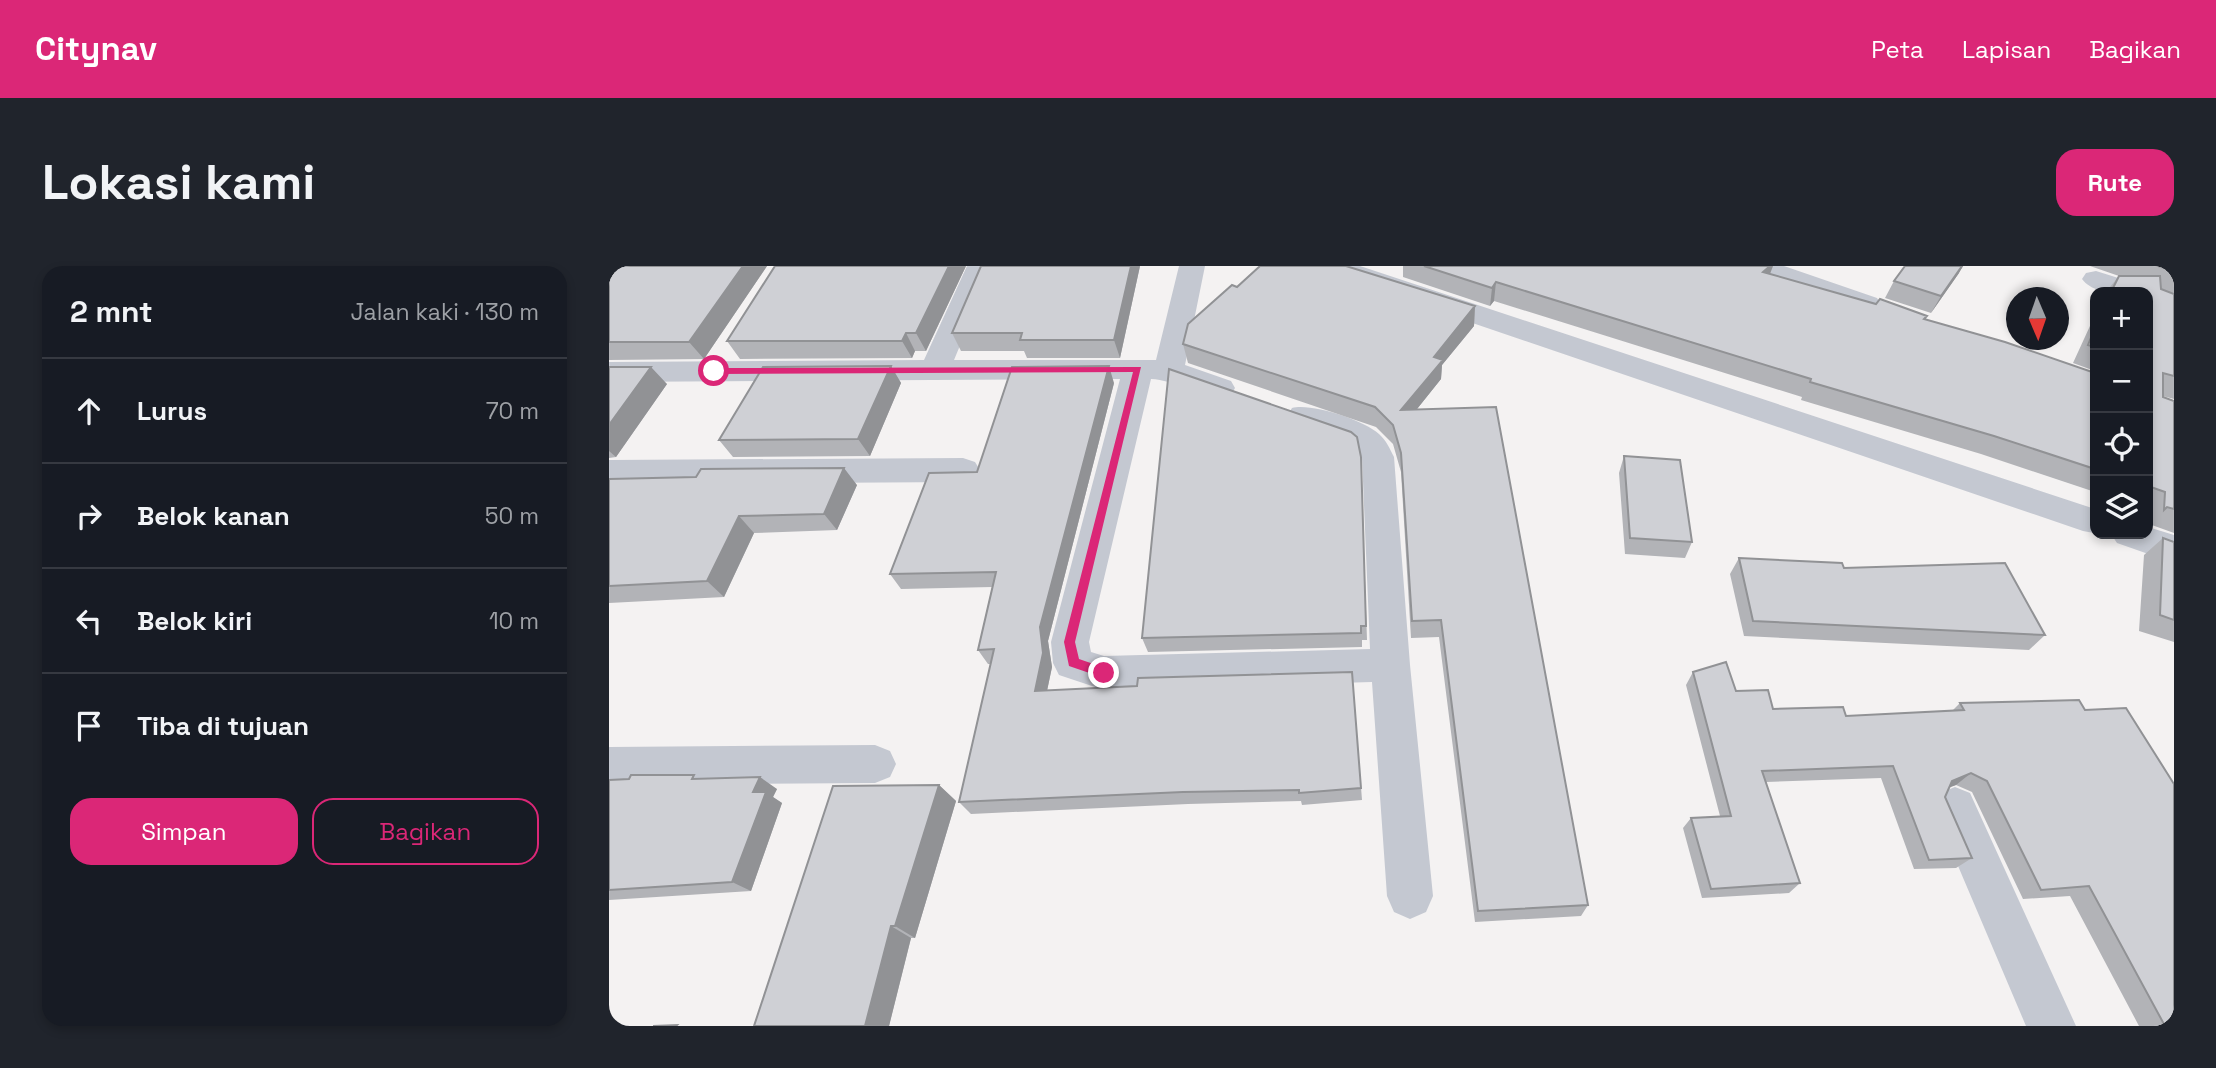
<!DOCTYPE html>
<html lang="id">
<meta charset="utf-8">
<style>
:root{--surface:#171b24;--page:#20242c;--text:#f1f3f6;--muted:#9ea1a6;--line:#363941;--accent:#db2777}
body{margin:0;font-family:"Space Grotesk",sans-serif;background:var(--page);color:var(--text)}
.controls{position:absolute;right:21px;top:21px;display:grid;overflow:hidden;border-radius:14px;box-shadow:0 4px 10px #0003}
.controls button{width:63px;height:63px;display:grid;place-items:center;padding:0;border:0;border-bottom:2px solid var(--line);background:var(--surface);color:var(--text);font:35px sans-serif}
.compass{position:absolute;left:1397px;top:21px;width:63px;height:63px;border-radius:50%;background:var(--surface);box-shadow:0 4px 10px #0003;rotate:178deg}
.stop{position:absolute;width:21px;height:21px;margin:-16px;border:5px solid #db2777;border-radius:50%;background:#fff}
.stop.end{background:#db2777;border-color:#fff;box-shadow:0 2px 7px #0008}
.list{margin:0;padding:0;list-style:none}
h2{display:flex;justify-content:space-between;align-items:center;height:91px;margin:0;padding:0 28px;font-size:30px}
h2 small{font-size:23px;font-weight:400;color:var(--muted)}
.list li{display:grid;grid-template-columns:46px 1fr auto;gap:21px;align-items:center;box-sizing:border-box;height:105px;padding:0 28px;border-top:2px solid var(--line)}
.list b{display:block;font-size:26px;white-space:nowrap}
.list em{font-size:23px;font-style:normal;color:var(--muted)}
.actions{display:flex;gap:14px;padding:21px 28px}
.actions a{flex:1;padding:16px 0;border:2px solid var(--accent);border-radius:21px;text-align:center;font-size:24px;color:var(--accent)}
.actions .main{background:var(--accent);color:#fff}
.icon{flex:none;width:38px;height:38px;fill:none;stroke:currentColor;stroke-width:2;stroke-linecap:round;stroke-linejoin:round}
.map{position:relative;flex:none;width:1565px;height:760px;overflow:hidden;border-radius:21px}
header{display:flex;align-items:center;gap:42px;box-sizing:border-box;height:98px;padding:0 35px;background:var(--accent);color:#fff}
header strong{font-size:33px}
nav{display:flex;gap:38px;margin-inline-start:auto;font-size:24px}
.intro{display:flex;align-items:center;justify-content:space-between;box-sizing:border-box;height:168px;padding:0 42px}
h1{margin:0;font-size:49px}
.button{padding:18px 32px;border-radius:21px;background:var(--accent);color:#fff;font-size:24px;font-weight:700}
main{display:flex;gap:42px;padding:0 42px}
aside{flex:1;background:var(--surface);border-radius:21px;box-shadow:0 4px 10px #0003}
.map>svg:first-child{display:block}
</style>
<header>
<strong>Citynav</strong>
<nav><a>Peta</a><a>Lapisan</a><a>Bagikan</a></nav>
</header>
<div class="intro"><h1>Lokasi kami</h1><a class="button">Rute</a></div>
<main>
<aside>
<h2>2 mnt<small>Jalan kaki · 130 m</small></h2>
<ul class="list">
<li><svg class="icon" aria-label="ahead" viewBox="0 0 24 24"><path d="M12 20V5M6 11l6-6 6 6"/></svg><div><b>Lurus</b></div><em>70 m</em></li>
<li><svg class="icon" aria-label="right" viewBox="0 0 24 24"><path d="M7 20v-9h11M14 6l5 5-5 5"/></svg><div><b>Belok kanan</b></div><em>50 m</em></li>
<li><svg class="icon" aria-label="left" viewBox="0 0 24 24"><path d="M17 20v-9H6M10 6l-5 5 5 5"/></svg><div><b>Belok kiri</b></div><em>10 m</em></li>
<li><svg class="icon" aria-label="arrive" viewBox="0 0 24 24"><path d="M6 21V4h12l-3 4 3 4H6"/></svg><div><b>Tiba di tujuan</b></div></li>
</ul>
<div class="actions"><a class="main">Simpan</a><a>Bagikan</a></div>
</aside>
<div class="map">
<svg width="1565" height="760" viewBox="0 0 1565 760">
<rect width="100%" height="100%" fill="#f4f2f2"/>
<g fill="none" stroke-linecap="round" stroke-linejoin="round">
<!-- minor -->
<path fill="#c4c8d1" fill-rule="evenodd" d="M 358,0 L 384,0 L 345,94 L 547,94 L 570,0 L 596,0 L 576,99 L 622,115 L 626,122 L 622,129 C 596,136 569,114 542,113 L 480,376 L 482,386 L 495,390 L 761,383 L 753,191 L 737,176 L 683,158 L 678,150 L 683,142 C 703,137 754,154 770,168 C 777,174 781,183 785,191 L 801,399 L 824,630 L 817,646 L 801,653 L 785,646 L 778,630 L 763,416 L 495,424 L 450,409 L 444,397 L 442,376 L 511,113 L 0,116 L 0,96 L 315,94 Z
M 711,0 L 751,0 L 1486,243 L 1486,268 L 1490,268 L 1474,265 L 714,6 Z
M 1147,0 L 1175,0 L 1268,32 L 1272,38 L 1268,44 L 1258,47 L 1248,44 L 1148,9 L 1144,3 Z
M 1487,5 L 1535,20 L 1539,26 C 1520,27 1486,31 1473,13 L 1477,7 Z
M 354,192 L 366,196 L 371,204 L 366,212 L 354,216 L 0,218 L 0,194 Z
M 1539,261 L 1565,269 L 1565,297 L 1508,277 L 1502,268 L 1539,268 Z
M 266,479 L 281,485 L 287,498 L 281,511 L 266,517 L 0,519 L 0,481 Z
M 1346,521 L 1361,527 L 1467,760 L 1417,760 L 1324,541 L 1331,527 Z"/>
</g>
<!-- wall -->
<path fill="#b2b3b7" d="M 0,0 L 158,0 L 95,93 L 0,94 Z
M 357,0 L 317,85 L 306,85 L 303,92 L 131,93 L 118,75 Z
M 531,0 L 511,92 L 418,92 L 415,85 L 352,85 L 343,67 Z
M 794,0 L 1164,0 L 1161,8 L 1316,54 L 1486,107 L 1486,226 L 1372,188 L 1192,134 L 1193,131 L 885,35 L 881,40 L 794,11 Z
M 1481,0 L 1565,0 L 1565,133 L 1554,130 L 1554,131 L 1565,135 L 1565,267 L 1540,258 L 1539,259 L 1539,26 L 1497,26 L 1510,10 Z
M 1350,7 L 1322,47 L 1276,32 L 1285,15 Z
M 628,21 L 866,40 L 865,60 L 833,99 L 832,113 L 808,143 L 979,639 L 972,650 L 866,656 L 830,371 L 802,372 L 792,206 L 784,178 L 767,161 L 579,97 L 574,78 Z
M 1486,49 L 1486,105 L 1464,97 Z
M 282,100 L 292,117 L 261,190 L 124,191 L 110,174 Z
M 0,101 L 58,118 L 7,191 L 0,192 Z
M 505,117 L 439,375 L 443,401 L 438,425 L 528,420 L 743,406 L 753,534 L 693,539 L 692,535 L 579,538 L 362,548 L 350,536 L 382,398 L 379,398 L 369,384 L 383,321 L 292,323 L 281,308 Z
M 1015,190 L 1083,276 L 1076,292 L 1016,288 L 1010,207 Z
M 752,191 L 758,374 L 753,374 L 753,381 L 539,386 L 533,372 Z
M 0,213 L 248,219 L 228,264 L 145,267 L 115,331 L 0,337 Z
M 1554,272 L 1565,276 L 1565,376 L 1530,365 L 1535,289 Z
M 1130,292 L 1235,302 L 1436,369 L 1420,384 L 1135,370 L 1121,308 Z
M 1084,406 L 1164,443 L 1237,450 L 1343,445 L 1351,437 L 1470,434 L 1565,760 L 1530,760 L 1461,630 L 1414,633 L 1363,526 L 1347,519 L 1340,521 L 1336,531 L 1363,592 L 1347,602 L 1305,603 L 1272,512 L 1157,516 L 1191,617 L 1180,627 L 1093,632 L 1074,562 L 1082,552 L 1111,550 L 1077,419 Z
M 91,513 L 168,523 L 164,531 L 173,537 L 142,625 L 0,634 L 0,514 Z
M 330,519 L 347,535 L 306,672 L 302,672 L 280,760 L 145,760 Z"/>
<!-- shaded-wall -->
<path fill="#919295" d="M 134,0 L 158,0 L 95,93 L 80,76 Z
M 340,0 L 357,0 L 317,85 L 307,67 Z
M 522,0 L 531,0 L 511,92 L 505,74 Z
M 1161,0 L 1164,0 L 1158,15 L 1154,6 Z
M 1353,0 L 1354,0 L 1350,7 L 1322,47 L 1332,30 Z
M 887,16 L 885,35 L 881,40 L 883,22 Z
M 866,40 L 865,60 L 833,99 L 832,113 L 792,163 L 792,144 L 825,91 Z
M 297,67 L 306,85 L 303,92 L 293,75 Z
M 282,100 L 292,117 L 261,190 L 249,173 Z
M 500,100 L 505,117 L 439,375 L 443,401 L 435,439 L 426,425 L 431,361 Z
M 42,101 L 58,118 L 7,191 L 0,185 L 0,159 Z
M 235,202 L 248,219 L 228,264 L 215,248 Z
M 130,250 L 145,267 L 115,331 L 98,315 Z
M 1362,507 L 1347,519 L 1329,526 L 1343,515 Z
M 151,511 L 168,523 L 164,531 L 173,537 L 142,625 L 123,616 L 144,526 Z
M 330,519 L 347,535 L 306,672 L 286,660 Z
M 282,660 L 302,672 L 280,760 L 256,760 Z"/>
<!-- building -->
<path fill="#cfd0d5" stroke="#919295" stroke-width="2" d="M 0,0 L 134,0 L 80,76 L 0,76 Z
M 166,0 L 340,0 L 307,67 L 297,67 L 293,75 L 118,75 Z
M 372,0 L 522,0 L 505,74 L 411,74 L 413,67 L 343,67 Z
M 651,0 L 737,0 L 866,40 L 825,91 L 834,94 L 792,144 L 887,141 L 979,639 L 869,645 L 832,354 L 803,355 L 792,187 L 784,159 L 766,141 L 574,78 L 579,58 L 623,19 L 628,21 Z
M 815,0 L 1161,0 L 1154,6 L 1267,38 L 1271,33 L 1318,50 L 1315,53 L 1396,76 L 1486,107 L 1486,203 L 1385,170 L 1201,116 L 1202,113 L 887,16 L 883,22 Z
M 1296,0 L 1353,0 L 1332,30 L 1285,15 Z
M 1549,0 L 1565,0 L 1565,5 Z
M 1510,10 L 1551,10 L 1552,23 L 1565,28 L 1565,110 L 1554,107 L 1554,131 L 1565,135 L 1565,243 L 1558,241 L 1555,244 L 1556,226 L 1539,220 L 1539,26 L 1502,26 Z
M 1486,62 L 1486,81 L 1479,79 Z
M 282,100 L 249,173 L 110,174 L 154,101 Z
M 500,100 L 431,361 L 434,387 L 426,425 L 528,420 L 529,412 L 743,406 L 752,522 L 690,527 L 690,524 L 574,526 L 350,536 L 385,383 L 369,384 L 387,306 L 281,308 L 320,207 L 368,206 L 403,101 Z
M 0,101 L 42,101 L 0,159 Z
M 560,103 L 742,166 L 748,171 L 752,191 L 757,360 L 752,360 L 752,367 L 533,372 Z
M 1015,190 L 1071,194 L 1083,276 L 1021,272 Z
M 235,202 L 215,248 L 130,250 L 98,315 L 0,320 L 0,213 L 87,211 L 92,203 Z
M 1554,272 L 1565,276 L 1565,354 L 1551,349 Z
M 1130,292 L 1233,297 L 1235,302 L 1396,297 L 1436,369 L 1144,355 Z
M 1117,396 L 1127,425 L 1159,424 L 1164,443 L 1234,441 L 1237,450 L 1355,444 L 1351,437 L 1470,434 L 1476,444 L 1517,442 L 1565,518 L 1565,760 L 1556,760 L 1480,620 L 1432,624 L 1378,515 L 1362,507 L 1343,515 L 1336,531 L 1363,592 L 1320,594 L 1284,500 L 1153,505 L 1191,617 L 1102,623 L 1082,552 L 1122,550 L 1084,406 Z
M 22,509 L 85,509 L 83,513 L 151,511 L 144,526 L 157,526 L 123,616 L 0,624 L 0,514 L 20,513 Z
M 330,519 L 286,660 L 282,660 L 256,760 L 145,760 L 224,520 Z
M 68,759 L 67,760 L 44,760 Z"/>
<!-- route -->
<path fill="#db2777" d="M 532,101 L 466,376 L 470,393 L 499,403 L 499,410 L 495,412 L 460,400 L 455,376 L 524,106 L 105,108 L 101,105 L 105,102 Z"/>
</svg>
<div class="controls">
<button>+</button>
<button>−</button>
<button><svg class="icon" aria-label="locate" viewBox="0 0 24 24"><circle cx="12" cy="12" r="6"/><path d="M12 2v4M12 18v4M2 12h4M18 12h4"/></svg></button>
<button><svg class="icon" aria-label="layers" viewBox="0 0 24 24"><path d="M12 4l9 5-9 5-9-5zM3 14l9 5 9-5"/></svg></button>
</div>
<svg class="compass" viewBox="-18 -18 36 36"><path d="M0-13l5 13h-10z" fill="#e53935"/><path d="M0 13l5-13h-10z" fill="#9ea1a6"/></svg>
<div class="stop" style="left:105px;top:105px"></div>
<div class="stop end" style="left:495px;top:407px"></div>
</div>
</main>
